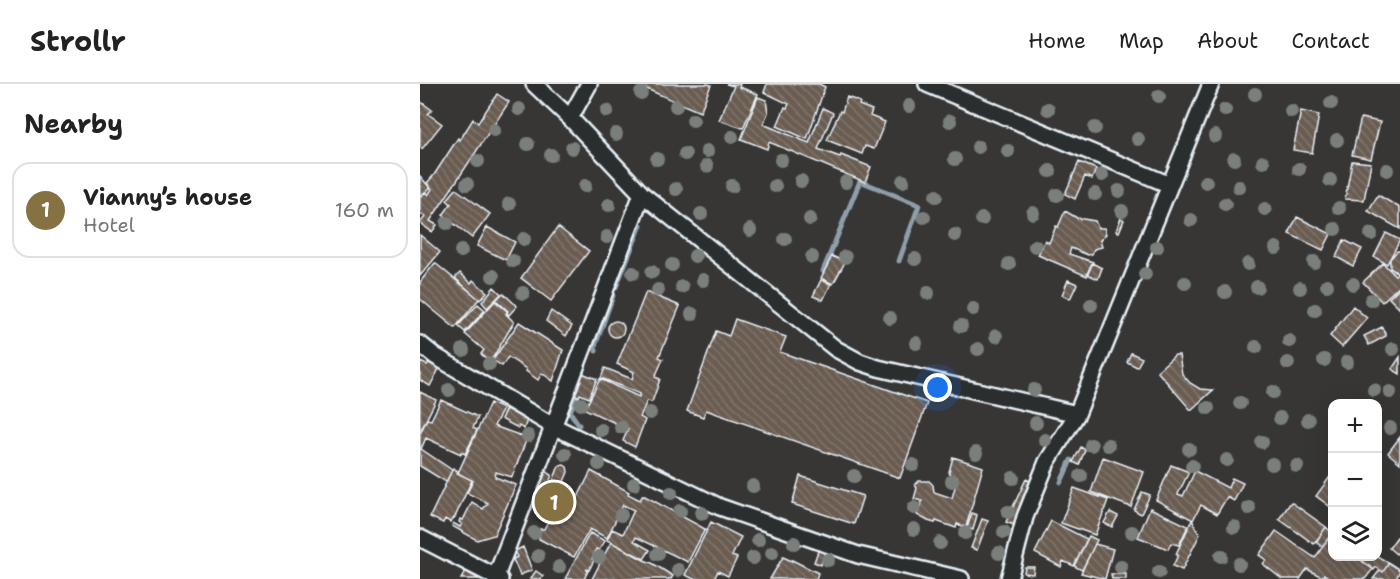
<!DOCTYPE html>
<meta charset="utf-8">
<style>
:root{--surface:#fff;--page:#f2f2f2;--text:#222;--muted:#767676;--line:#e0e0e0;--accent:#857141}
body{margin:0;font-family:"Shantell Sans",sans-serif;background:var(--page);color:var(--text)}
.controls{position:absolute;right:18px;bottom:18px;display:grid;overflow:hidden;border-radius:12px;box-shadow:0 6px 24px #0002}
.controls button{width:54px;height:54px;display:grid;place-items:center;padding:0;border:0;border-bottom:2px solid var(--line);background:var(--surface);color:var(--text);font:30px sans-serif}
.you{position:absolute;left:518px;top:304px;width:21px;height:21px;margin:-15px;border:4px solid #fff;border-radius:50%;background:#1a73e8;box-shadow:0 0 0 9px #1a73e833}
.badge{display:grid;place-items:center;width:39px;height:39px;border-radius:50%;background:var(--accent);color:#fff;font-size:20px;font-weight:700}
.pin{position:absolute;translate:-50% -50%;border:3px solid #fff;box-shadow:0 2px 6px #0006}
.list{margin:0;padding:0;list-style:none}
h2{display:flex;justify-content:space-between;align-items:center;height:78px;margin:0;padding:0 24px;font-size:26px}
h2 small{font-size:20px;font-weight:400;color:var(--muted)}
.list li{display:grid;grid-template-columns:39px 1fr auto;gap:18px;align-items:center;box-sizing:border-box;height:96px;margin:0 12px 12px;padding:0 12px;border:2px solid var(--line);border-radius:18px}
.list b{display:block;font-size:22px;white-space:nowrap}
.list p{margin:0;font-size:20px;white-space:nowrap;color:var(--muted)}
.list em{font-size:20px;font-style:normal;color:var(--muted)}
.icon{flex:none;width:33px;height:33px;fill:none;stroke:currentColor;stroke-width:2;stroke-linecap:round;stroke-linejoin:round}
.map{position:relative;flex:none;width:980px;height:495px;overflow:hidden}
header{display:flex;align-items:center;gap:36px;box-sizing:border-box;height:84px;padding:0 30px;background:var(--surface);border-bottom:2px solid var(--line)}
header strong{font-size:28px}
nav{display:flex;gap:33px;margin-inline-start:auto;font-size:21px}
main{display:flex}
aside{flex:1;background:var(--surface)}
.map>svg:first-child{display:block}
</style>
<header>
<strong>Strollr</strong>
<nav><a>Home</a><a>Map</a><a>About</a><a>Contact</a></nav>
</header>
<main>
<aside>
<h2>Nearby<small></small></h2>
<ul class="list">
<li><span class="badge">1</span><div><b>Vianny’s house</b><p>Hotel</p></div><em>160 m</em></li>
</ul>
</aside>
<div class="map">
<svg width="980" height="495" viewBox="0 0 980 495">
<defs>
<pattern id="building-back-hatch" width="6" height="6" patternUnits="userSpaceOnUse" patternTransform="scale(1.5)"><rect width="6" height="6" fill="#6a5c51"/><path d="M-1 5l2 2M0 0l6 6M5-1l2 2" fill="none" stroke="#7f746b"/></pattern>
</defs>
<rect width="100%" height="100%" fill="#373635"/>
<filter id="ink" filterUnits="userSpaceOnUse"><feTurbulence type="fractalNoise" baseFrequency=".0167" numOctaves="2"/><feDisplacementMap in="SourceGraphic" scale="12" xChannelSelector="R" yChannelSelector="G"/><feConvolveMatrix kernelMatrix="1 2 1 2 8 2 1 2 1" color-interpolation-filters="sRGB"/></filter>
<g filter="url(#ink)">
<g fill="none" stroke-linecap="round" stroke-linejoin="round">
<!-- stream -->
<path stroke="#8e9eaa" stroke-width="5" d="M 403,187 L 440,97 L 499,121 L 479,177
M 196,203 L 221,141
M 176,267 L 175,262 L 193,212
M 156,312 L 150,328 L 159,341
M 641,398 L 651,376"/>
</g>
<!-- building -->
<path fill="url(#building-back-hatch)" stroke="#e8f1f8" stroke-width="1.5" d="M 215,0 L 288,0 L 291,1 L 280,28 Z
M 306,0 L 320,0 L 319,3 L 338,10 L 323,44 L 299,36 L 314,2 Z
M 347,0 L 399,0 L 405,3 L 387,55 L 357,42 L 365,23 L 367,24 L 369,20 L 344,8 Z
M 77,10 L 89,18 L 10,137 L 17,141 L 12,148 L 0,139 L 5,133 L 0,129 L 0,113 L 5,108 L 8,111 L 12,105 L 7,99 L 14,91 L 38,54 L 40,56 L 53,35 L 58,39 Z
M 338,13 L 346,16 L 348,29 L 343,40 L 389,59 L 403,24 L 413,29 L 398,65 L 420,73 L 421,71 L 451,83 L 445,98 L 349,58 L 347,65 L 321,55 Z
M 427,13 L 440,18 L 439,21 L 452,26 L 450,32 L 465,38 L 454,65 L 445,62 L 442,70 L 407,56 L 420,27 L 422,28 Z
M 0,17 L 12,26 L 8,30 L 22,40 L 2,65 L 0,63 Z
M 881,27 L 899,31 L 892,69 L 873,66 Z
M 941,34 L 960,38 L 951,75 L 932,71 Z
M 932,77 L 951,79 L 944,116 L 925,115 Z
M 659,78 L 676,85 L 672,95 L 665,92 L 655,115 L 645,110 Z
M 0,92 L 10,104 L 0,113 Z
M 36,105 L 70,130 L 52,154 L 23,131 L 31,120 L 27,116 Z
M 958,111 L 980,124 L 980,145 L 948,127 Z
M 645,127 L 657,134 L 675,137 L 678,144 L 684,144 L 686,150 L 680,156 L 682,163 L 674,165 L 672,170 L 668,171 L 651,164 L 649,170 L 673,178 L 667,192 L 618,171 L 625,156 L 629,159 L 636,142 L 638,143 Z
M 877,133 L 911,150 L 903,166 L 869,150 Z
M 701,134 L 704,136 L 699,148 L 696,147 Z
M 67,143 L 95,158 L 86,176 L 57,162 Z
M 138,143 L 169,167 L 131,217 L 101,194 Z
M 966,149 L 980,156 L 967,180 L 954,173 Z
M 0,151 L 20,168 L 0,192 Z
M 924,156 L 942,165 L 933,182 L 916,173 Z
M 977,167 L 980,167 L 980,201 L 962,218 L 943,198 L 963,179 L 975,191 L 978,189 L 970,184 L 970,175 Z
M 412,172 L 425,178 L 413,200 L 401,194 Z
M 15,179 L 59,215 L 35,244 L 0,215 L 0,198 Z
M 672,179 L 682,184 L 678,195 L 667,190 Z
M 40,189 L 51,199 L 53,196 L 67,208 L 60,216 L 35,194 Z
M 401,196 L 411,200 L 403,216 L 393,212 Z
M 648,196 L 657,200 L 650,215 L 642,211 Z
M 74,203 L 81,210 L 67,224 L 62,218 Z
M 980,203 L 980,225 L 969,214 Z
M 226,208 L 260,222 L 239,273 L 243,275 L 235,293 L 240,295 L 237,304 L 232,318 L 227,317 L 220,333 L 225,336 L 215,363 L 203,357 L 208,345 L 165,325 L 180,295 L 219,313 L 220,310 L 181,294 L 185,284 L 212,295 L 214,288 L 197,280 Z
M 83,209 L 97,222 L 89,231 L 87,229 L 88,227 L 76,216 Z
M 75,217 L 87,227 L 86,230 L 94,238 L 74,272 L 69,277 L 61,270 L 64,266 L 45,250 Z
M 58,220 L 65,226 L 45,248 L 38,242 Z
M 933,222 L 947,234 L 922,263 L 910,252 Z
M 131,227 L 152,242 L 146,252 L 126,237 Z
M 315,235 L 366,253 L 360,268 L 507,319 L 480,394 L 286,326 L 283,333 L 267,327 L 296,247 L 309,252 Z
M188 245a8 8 0 1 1 16 0a8 8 0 1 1-16 0Z
M 99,238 L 143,266 L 133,297 L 122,289 L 118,296 L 106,287 L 106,285 L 88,273 L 82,282 L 73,276 Z
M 962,243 L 966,252 L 949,261 L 944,252 Z
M 711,269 L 722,274 L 717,283 L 707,278 Z
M 755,271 L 759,271 L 762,290 L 770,299 L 780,305 L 793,306 L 771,326 L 737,287 Z
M 980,273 L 980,290 L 972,285 Z
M 10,277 L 20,283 L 10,302 L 0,296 L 0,278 L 7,281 Z
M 162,289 L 177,295 L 169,314 L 160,310 L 159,313 L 155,311 Z
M 0,308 L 16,316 L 0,348 Z
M 21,316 L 58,333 L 53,344 L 57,346 L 45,370 L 41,368 L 41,370 L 6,354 L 1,365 L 32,386 L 26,398 L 0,382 L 0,350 L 7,335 L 11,336 Z
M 70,319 L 83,325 L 74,342 L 107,354 L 92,393 L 76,388 L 75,393 L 96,401 L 74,451 L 57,456 L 32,442 L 33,439 L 40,443 L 42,440 L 39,438 L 40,435 L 43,436 L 52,418 L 63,425 L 68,419 L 47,409 L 53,397 L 38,389 Z
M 86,325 L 96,330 L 97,328 L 108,333 L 104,345 L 99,342 L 98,344 L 81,335 Z
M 980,353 L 980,379 L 968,369 Z
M 661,363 L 665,366 L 659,381 L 653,378 Z
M 533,373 L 563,383 L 546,443 L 537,440 L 536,444 L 516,437 L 515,439 L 508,437 L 497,431 L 502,417 L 494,415 L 497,404 L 495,401 L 499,397 L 509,397 L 513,401 L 514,408 L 532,414 L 537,396 L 537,393 L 530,391 L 529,388 Z
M 683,373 L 724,388 L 711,423 L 671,408 Z
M 144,381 L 147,383 L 148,388 L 143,400 L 140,400 L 139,403 L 133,400 L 133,397 L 139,382 Z
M 751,381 L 769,388 L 758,410 L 763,412 L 775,387 L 808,404 L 812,394 L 823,399 L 814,417 L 807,413 L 797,430 L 781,421 L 773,436 L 736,416 Z
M 33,384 L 38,387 L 37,389 L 52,396 L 35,433 L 30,438 L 25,435 L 23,439 L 10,433 Z
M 125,387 L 132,391 L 126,406 L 119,402 Z
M 171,387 L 209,408 L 208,410 L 220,416 L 223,411 L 285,445 L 268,478 L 216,453 L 214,457 L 230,466 L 224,475 L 187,456 L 192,445 L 203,450 L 214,426 L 203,421 L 187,454 L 170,445 L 154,473 L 119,455 L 120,445 L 124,445 L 128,437 L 132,439 L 139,427 L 127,420 L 134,408 L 155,419 Z
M 912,390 L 912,424 L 896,412 Z
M 380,392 L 443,412 L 434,440 L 372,420 Z
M 606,395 L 613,399 L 594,441 L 586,438 Z
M 654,404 L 688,416 L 675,451 L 641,439 Z
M 722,408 L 730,411 L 721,430 L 714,426 Z
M 871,418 L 906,443 L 894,460 L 859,435 Z
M 730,424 L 768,442 L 759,461 L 751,459 L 748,465 L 718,453 Z
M 690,428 L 698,432 L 692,443 L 684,439 Z
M 552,429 L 557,431 L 553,446 L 547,444 Z
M 562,435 L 568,437 L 557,466 L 551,464 Z
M 772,436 L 780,450 L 762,486 L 753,482 L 758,471 L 756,470 Z
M 631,437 L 667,455 L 654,482 L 643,477 L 641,483 L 615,469 Z
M 291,438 L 321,453 L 312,472 L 317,474 L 308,492 L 298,487 L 294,495 L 274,495 L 265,491 Z
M 906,443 L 912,449 L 902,463 L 896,458 Z
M 856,447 L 895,474 L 912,449 L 912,472 L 927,472 L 931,475 L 935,472 L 953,485 L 945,495 L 911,495 L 904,490 L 902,493 L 887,485 L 880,495 L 862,495 L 843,480 L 846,476 L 839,471 Z
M 170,449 L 185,457 L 179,466 L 176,465 L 172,475 L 174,476 L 169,486 L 166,485 L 168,487 L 164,495 L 145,495 Z
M 669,452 L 677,456 L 662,486 L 654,482 Z
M 977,453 L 980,456 L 980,470 L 978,468 L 976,470 L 969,464 Z
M 191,458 L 224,476 L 232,479 L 253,492 L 251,495 L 172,495 Z
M 675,460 L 693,465 L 685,495 L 661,489 Z
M 103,463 L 112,486 L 100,491 L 93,475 L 97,473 L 95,467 Z
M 398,467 L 405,468 L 401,481 L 394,478 Z
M 947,472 L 957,472 L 969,479 L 963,488 L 956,483 L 954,486 L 943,478 Z
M 363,473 L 372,477 L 372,476 L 398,489 L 396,495 L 350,495 Z
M 969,479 L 980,486 L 976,495 L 953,495 L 960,486 L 963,488 Z
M 605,483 L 614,483 L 613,490 L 604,489 Z
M 46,487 L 59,495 L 41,495 Z
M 116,487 L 123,492 L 121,495 L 110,495 Z
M 691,490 L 706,490 L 706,495 L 692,495 Z"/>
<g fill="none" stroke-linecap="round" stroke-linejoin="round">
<!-- street casing -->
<g stroke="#e8f1f8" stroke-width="20">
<path id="street" d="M 114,0 L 150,34 L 222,110 L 416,265 L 440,278 L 458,284 L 657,330
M 507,0 L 750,101
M 150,34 L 169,0
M 0,260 L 15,272 L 133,342 L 300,423 L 438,471 L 541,495
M 0,454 L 80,495
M 75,495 L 222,110
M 589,495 L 605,433 L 627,378 L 657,330 L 791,0"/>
</g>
<!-- street -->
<use href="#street" stroke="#2a2d2e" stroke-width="15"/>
</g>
<!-- trees -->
<g fill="#7a7f7b">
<circle cx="221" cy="9" r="7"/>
<circle cx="835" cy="10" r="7"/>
<circle cx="739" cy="12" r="7"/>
<circle cx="911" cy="19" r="7"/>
<circle cx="256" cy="22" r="7"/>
<circle cx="489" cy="22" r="7"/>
<circle cx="99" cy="25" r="7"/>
<circle cx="628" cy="25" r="7"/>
<circle cx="805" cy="26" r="7"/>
<circle cx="187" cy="27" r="7"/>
<circle cx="871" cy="27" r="7"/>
<circle cx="273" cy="36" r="7"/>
<circle cx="530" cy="37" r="7"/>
<circle cx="675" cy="44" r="7"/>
<circle cx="74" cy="46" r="7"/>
<circle cx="196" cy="50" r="7"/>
<circle cx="795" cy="52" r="7"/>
<circle cx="312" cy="53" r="7"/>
<circle cx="718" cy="55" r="7"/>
<circle cx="917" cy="56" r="7"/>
<circle cx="108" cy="60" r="7"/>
<circle cx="558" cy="63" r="7"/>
<circle cx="152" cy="64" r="7"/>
<circle cx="287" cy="67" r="7"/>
<circle cx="588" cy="67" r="7"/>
<circle cx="265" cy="70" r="7"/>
<circle cx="131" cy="71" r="7"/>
<circle cx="237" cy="75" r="7"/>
<circle cx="535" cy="75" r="7"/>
<circle cx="814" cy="75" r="7"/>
<circle cx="361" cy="76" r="7"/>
<circle cx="58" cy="77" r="7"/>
<circle cx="843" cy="78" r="7"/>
<circle cx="287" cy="82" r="7"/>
<circle cx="879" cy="85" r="7"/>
<circle cx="967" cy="86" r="7"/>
<circle cx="630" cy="87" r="7"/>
<circle cx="682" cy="91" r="7"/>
<circle cx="910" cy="96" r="7"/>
<circle cx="381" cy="97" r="7"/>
<circle cx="483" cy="97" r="7"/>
<circle cx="426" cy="98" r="7"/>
<circle cx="786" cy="98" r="7"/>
<circle cx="47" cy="100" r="7"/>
<circle cx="165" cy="102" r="7"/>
<circle cx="312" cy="102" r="7"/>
<circle cx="355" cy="102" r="7"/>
<circle cx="819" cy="103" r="7"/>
<circle cx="256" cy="105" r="7"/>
<circle cx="699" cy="107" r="7"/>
<circle cx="675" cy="110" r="7"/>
<circle cx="637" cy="111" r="7"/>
<circle cx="516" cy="112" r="7"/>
<circle cx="89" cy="120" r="7"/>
<circle cx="805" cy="120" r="7"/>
<circle cx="189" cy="121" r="7"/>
<circle cx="919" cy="124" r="7"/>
<circle cx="845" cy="125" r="7"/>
<circle cx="702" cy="127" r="7"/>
<circle cx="613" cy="129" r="7"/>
<circle cx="281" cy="130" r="7"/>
<circle cx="504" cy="133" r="7"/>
<circle cx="390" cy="135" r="7"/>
<circle cx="562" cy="135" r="7"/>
<circle cx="771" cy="136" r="7"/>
<circle cx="27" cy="139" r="7"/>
<circle cx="915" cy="145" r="7"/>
<circle cx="330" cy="146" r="7"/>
<circle cx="951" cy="150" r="7"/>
<circle cx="535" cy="151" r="7"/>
<circle cx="187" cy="153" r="7"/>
<circle cx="104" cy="155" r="7"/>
<circle cx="365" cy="155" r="7"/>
<circle cx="615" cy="162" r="7"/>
<circle cx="737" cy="163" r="7"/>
<circle cx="856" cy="164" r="7"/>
<circle cx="41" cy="167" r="7"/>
<circle cx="275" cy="172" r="7"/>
<circle cx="392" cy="173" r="7"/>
<circle cx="425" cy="173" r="7"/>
<circle cx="495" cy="175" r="7"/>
<circle cx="93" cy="177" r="7"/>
<circle cx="894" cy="178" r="7"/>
<circle cx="589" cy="180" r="7"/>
<circle cx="828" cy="180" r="7"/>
<circle cx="252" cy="181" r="7"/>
<circle cx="232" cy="188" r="7"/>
<circle cx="213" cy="189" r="7"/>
<circle cx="725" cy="190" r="7"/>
<circle cx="73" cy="192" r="7"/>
<circle cx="283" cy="196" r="7"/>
<circle cx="765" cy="199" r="7"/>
<circle cx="933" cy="200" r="7"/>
<circle cx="907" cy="201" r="7"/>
<circle cx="262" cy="203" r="7"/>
<circle cx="837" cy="203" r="7"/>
<circle cx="880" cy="204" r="7"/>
<circle cx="238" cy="206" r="7"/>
<circle cx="805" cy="208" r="7"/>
<circle cx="103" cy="209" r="7"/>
<circle cx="508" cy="209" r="7"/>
<circle cx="951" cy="216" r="7"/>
<circle cx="671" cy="221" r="7"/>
<circle cx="553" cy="225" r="7"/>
<circle cx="895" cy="226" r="7"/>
<circle cx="272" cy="230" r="7"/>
<circle cx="470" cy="234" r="7"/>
<circle cx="541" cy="242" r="7"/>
<circle cx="576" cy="252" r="7"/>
<circle cx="869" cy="257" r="7"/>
<circle cx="496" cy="259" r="7"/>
<circle cx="836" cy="263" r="7"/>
<circle cx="558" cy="265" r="7"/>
<circle cx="973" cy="265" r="7"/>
<circle cx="43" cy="266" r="7"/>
<circle cx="904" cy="276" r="7"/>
<circle cx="927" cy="278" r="7"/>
<circle cx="868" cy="279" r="7"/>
<circle cx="69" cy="280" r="7"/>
<circle cx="29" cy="306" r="7"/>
<circle cx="614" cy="306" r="7"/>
<circle cx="954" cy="306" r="7"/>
<circle cx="853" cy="308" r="7"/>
<circle cx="970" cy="308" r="7"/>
<circle cx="820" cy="319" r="7"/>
<circle cx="161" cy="320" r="7"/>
<circle cx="788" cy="324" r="7"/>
<circle cx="230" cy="329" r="7"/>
<circle cx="860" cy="334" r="7"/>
<circle cx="888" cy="336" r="7"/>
<circle cx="616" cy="339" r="7"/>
<circle cx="201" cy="343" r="7"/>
<circle cx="970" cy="344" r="7"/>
<circle cx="181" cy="346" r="7"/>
<circle cx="108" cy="352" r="7"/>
<circle cx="625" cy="356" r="7"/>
<circle cx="842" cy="358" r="7"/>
<circle cx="671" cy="361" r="7"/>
<circle cx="688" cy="361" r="7"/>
<circle cx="769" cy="365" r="7"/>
<circle cx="556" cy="369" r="7"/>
<circle cx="145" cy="370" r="7"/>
<circle cx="807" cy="376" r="7"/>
<circle cx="179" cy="380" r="7"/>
<circle cx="852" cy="380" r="7"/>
<circle cx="493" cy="381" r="7"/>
<circle cx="772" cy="382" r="7"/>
<circle cx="877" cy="382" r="7"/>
<circle cx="434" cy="392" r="7"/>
<circle cx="661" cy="392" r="7"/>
<circle cx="593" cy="394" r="7"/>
<circle cx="532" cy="397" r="7"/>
<circle cx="214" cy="400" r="7"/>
<circle cx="333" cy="402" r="7"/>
<circle cx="132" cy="403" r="7"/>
<circle cx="251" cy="409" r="7"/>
<circle cx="494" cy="424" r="7"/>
<circle cx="829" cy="424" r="7"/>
<circle cx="260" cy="427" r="7"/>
<circle cx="588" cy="428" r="7"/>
<circle cx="282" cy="429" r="7"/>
<circle cx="201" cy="431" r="7"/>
<circle cx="814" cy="443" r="7"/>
<circle cx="494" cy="445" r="7"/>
<circle cx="584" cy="448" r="7"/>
<circle cx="712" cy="448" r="7"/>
<circle cx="114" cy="449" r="7"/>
<circle cx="545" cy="449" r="7"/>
<circle cx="338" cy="456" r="7"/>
<circle cx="374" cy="459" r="7"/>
<circle cx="520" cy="459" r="7"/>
<circle cx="352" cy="469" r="7"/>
<circle cx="579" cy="469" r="7"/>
<circle cx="238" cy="470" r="7"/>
<circle cx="118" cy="472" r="7"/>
<circle cx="801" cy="472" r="7"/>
<circle cx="179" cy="473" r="7"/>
<circle cx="333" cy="474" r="7"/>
<circle cx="408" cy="476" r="7"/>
<circle cx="819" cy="480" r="7"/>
<circle cx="139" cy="483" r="7"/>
<circle cx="701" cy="483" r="7"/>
<circle cx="258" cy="486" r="7"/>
<circle cx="739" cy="488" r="7"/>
</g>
</g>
</svg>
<div class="controls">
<button>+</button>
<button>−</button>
<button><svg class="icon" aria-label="layers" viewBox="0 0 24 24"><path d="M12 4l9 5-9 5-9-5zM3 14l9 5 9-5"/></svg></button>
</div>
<div class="you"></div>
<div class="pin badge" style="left:134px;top:418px">1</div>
</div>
</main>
